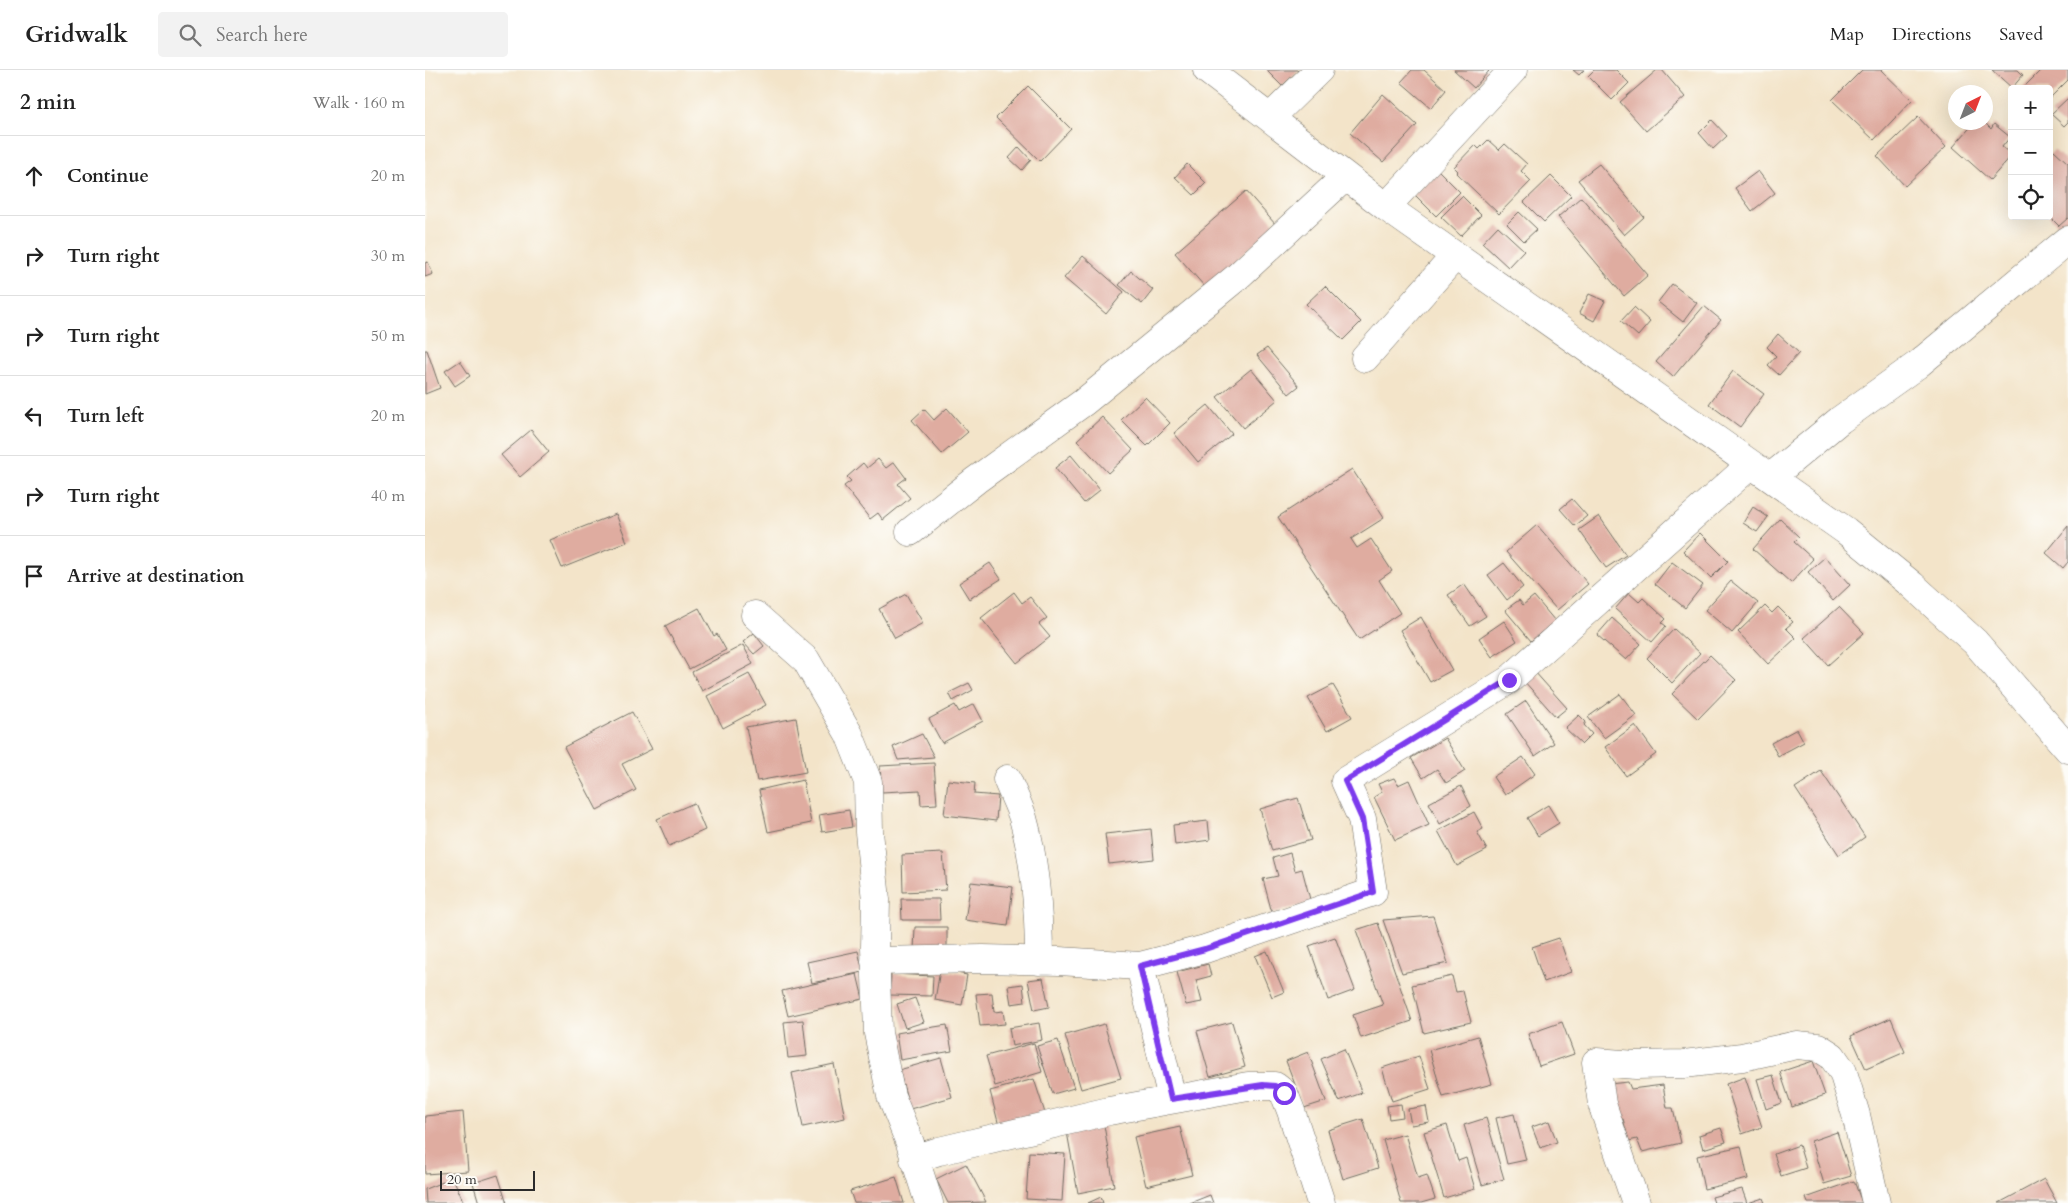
<!DOCTYPE html>
<meta charset="utf-8">
<style>
:root{--surface:#fff;--page:#f2f2f2;--text:#222;--muted:#767676;--line:#e0e0e0}
body{margin:0;font-family:Cardo,serif;background:var(--page);color:var(--text)}
.controls{position:absolute;right:15px;top:15px;display:grid;overflow:hidden;border-radius:5px;box-shadow:0 5px 20px #0002}
.controls button{width:45px;height:45px;display:grid;place-items:center;padding:0;border:0;border-bottom:1px solid var(--line);background:var(--surface);color:var(--text);font:25px sans-serif}
.compass{position:absolute;left:1523px;top:15px;width:45px;height:45px;border-radius:50%;background:var(--surface);box-shadow:0 5px 20px #0002;rotate:42deg}
.scale{position:absolute;left:15px;bottom:12px;width:95px;box-sizing:border-box;padding-left:5px;border:2px solid #2b2b2b;border-top:0;font-size:14px;line-height:18px;white-space:nowrap;color:#2b2b2b;-webkit-text-stroke:4px #fdfcf7;paint-order:stroke}
.stop{position:absolute;width:15px;height:15px;margin:-11px;border:4px solid #7c3aed;border-radius:50%;background:#fff}
.stop.end{background:#7c3aed;border-color:#fff;box-shadow:0 1px 5px #0008}
.list{margin:0;padding:0;list-style:none}
h2{display:flex;justify-content:space-between;align-items:center;height:65px;margin:0;padding:0 20px;font-size:21px}
h2 small{font-size:16px;font-weight:400;color:var(--muted)}
.list li{display:grid;grid-template-columns:32px 1fr auto;gap:15px;align-items:center;box-sizing:border-box;height:80px;padding:0 20px;border-top:1px solid var(--line)}
.list b{display:block;font-size:19px;white-space:nowrap}
.list em{font-size:16px;font-style:normal;color:var(--muted)}
.icon{flex:none;width:28px;height:28px;fill:none;stroke:currentColor;stroke-width:2;stroke-linecap:round;stroke-linejoin:round}
.map{position:relative;flex:none;width:1643px;height:1133px;overflow:hidden}
header{display:flex;align-items:center;gap:30px;box-sizing:border-box;height:70px;padding:0 25px;background:var(--surface);border-bottom:1px solid var(--line)}
header strong{font-size:24px}
nav{display:flex;gap:28px;margin-inline-start:auto;font-size:18px}
.search{width:350px;height:45px;background:var(--page);display:flex;align-items:center;gap:12px;box-sizing:border-box;padding:0 18px;border-radius:5px;color:var(--muted);font-size:19px}
main{display:flex}
aside{flex:1;background:var(--surface)}
.map>svg:first-child{display:block}
</style>
<header>
<strong>Gridwalk</strong>
<div class="search"><svg class="icon" aria-label="search" viewBox="0 0 24 24"><circle cx="10" cy="10" r="6"/><path d="M15 15l6 6"/></svg>Search here</div>
<nav><a>Map</a><a>Directions</a><a>Saved</a></nav>
</header>
<main>
<aside>
<h2>2 min<small>Walk · 160 m</small></h2>
<ul class="list">
<li><svg class="icon" aria-label="ahead" viewBox="0 0 24 24"><path d="M12 20V5M6 11l6-6 6 6"/></svg><div><b>Continue</b></div><em>20 m</em></li>
<li><svg class="icon" aria-label="right" viewBox="0 0 24 24"><path d="M7 20v-9h11M14 6l5 5-5 5"/></svg><div><b>Turn right</b></div><em>30 m</em></li>
<li><svg class="icon" aria-label="right" viewBox="0 0 24 24"><path d="M7 20v-9h11M14 6l5 5-5 5"/></svg><div><b>Turn right</b></div><em>50 m</em></li>
<li><svg class="icon" aria-label="left" viewBox="0 0 24 24"><path d="M17 20v-9H6M10 6l-5 5 5 5"/></svg><div><b>Turn left</b></div><em>20 m</em></li>
<li><svg class="icon" aria-label="right" viewBox="0 0 24 24"><path d="M7 20v-9h11M14 6l5 5-5 5"/></svg><div><b>Turn right</b></div><em>40 m</em></li>
<li><svg class="icon" aria-label="arrive" viewBox="0 0 24 24"><path d="M6 21V4h12l-3 4 3 4H6"/></svg><div><b>Arrive at destination</b></div></li>
</ul>
</aside>
<div class="map">
<svg width="1643" height="1133" viewBox="0 0 1643 1133">
<rect width="100%" height="100%" fill="#fdfcf7"/>
<filter id="ink" filterUnits="userSpaceOnUse"><feTurbulence type="fractalNoise" baseFrequency=".02" numOctaves="2"/><feDisplacementMap in="SourceGraphic" scale="10" xChannelSelector="R" yChannelSelector="G"/><feConvolveMatrix kernelMatrix="1 2 1 2 8 2 1 2 1" color-interpolation-filters="sRGB"/></filter>
<filter id="wash" filterUnits="userSpaceOnUse"><feTurbulence type="fractalNoise" baseFrequency=".0096" numOctaves="4" result="noise"/><feDisplacementMap in="SourceGraphic" scale="20" xChannelSelector="R" yChannelSelector="G"/><feGaussianBlur stdDeviation="1.12" result="paint"/><feColorMatrix in="noise" values="0 0 0 0 0 0 0 0 0 0 0 0 0 0 0 0 0 1.4 0 .05"/><feComposite in="paint" operator="in"/></filter>
<g filter="url(#wash)">
<rect width="100%" height="100%" fill="#f3e4c9"/>
<g id="blocks">
<!-- building -->
<path fill="#dfaca0" d="M 841,0 L 872,0 L 873,1 L 857,16 Z
M 987,0 L 999,0 L 1021,20 L 1006,38 L 976,12 Z
M 1029,0 L 1063,0 L 1064,1 L 1049,18 Z
M 1148,0 L 1159,0 L 1154,5 Z
M 1169,0 L 1191,0 L 1204,13 L 1187,30 L 1163,6 Z
M 1232,0 L 1237,0 L 1260,27 L 1221,61 L 1195,32 Z
M 1437,0 L 1456,0 L 1487,30 L 1449,70 L 1407,30 Z
M 1567,0 L 1593,0 L 1598,5 L 1587,18 Z
M 1616,0 L 1643,0 L 1643,10 L 1624,29 L 1624,19 L 1597,19 Z
M 603,16 L 646,59 L 615,91 L 571,48 Z
M 958,24 L 992,55 L 958,92 L 925,63 Z
M 1643,28 L 1643,52 L 1639,56 L 1626,44 Z
M 1493,47 L 1521,77 L 1480,116 L 1452,86 Z
M 1287,50 L 1302,66 L 1288,79 L 1274,63 Z
M 1550,52 L 1559,52 L 1566,59 L 1569,54 L 1585,67 L 1577,77 L 1587,85 L 1565,110 L 1528,77 Z
M 1063,70 L 1074,80 L 1080,74 L 1102,94 L 1096,101 L 1106,111 L 1074,144 L 1031,103 L 1033,101 L 1029,97 L 1050,75 L 1054,79 Z
M 594,77 L 606,90 L 597,100 L 584,88 Z
M 1629,80 L 1643,93 L 1643,148 L 1634,156 L 1624,146 L 1624,85 Z
M 762,94 L 781,113 L 769,125 L 750,107 Z
M 1174,94 L 1219,147 L 1199,165 L 1153,110 Z
M 1013,100 L 1035,122 L 1011,146 L 989,124 Z
M 1333,101 L 1350,123 L 1327,141 L 1310,118 Z
M 1126,106 L 1146,126 L 1119,152 L 1099,132 Z
M 821,121 L 851,155 L 780,217 L 750,183 Z
M 1037,126 L 1056,145 L 1036,166 L 1016,147 Z
M 1156,127 L 1223,205 L 1199,226 L 1133,147 Z
M 1094,142 L 1112,159 L 1099,171 L 1082,154 Z
M 1073,156 L 1099,180 L 1083,197 L 1057,173 Z
M 658,186 L 699,222 L 681,244 L 639,208 Z
M 3,192 L 8,204 L 0,207 L 0,193 Z
M 706,201 L 728,220 L 717,234 L 694,215 Z
M 1247,214 L 1272,233 L 1258,252 L 1233,232 Z
M 900,216 L 936,252 L 918,270 L 881,234 Z
M 1164,224 L 1180,231 L 1169,251 L 1154,243 Z
M 1279,236 L 1296,250 L 1248,307 L 1231,292 Z
M 1209,237 L 1225,252 L 1213,266 L 1196,251 Z
M 1353,264 L 1374,283 L 1354,305 L 1343,295 L 1351,286 L 1342,277 Z
M 842,278 L 874,316 L 864,324 L 832,285 Z
M 0,280 L 2,280 L 15,318 L 0,324 Z
M 35,291 L 45,306 L 30,316 L 20,301 Z
M 826,299 L 852,330 L 818,358 L 792,327 Z
M 1308,301 L 1339,324 L 1315,357 L 1284,334 Z
M 720,327 L 745,353 L 722,376 L 696,350 Z
M 783,335 L 807,364 L 773,392 L 749,363 Z
M 522,338 L 543,362 L 517,384 L 487,350 L 499,339 L 509,350 Z
M 677,347 L 708,380 L 683,403 L 652,370 Z
M 106,360 L 124,382 L 95,407 L 76,385 Z
M 646,385 L 675,420 L 659,433 L 630,398 Z
M 453,389 L 461,398 L 469,392 L 481,408 L 473,414 L 485,428 L 458,450 L 453,443 L 445,449 L 419,416 L 426,411 L 422,407 L 438,393 L 442,398 Z
M 927,399 L 959,448 L 926,469 L 932,478 L 946,469 L 967,501 L 954,510 L 975,543 L 934,570 L 853,447 Z
M 1147,429 L 1162,446 L 1150,456 L 1135,439 Z
M 1328,437 L 1343,447 L 1332,462 L 1318,453 Z
M 191,444 L 202,472 L 137,498 L 125,470 Z
M 1174,446 L 1201,485 L 1181,498 L 1154,460 Z
M 1355,449 L 1374,467 L 1369,472 L 1388,489 L 1366,513 L 1328,479 Z
M 1112,455 L 1163,514 L 1132,540 L 1081,482 Z
M 1643,456 L 1643,492 L 1638,498 L 1621,483 Z
M 1275,463 L 1303,491 L 1286,508 L 1258,481 Z
M 1400,487 L 1425,515 L 1408,531 L 1383,502 Z
M 1247,492 L 1278,515 L 1260,538 L 1230,514 Z
M 565,493 L 576,509 L 544,529 L 534,513 Z
M 1079,493 L 1098,517 L 1082,530 L 1063,505 Z
M 1306,511 L 1333,533 L 1307,563 L 1280,540 Z
M 1039,514 L 1061,546 L 1045,556 L 1023,525 Z
M 589,522 L 597,533 L 605,527 L 622,548 L 614,554 L 625,567 L 592,593 L 556,548 Z
M 1204,523 L 1214,532 L 1218,528 L 1241,549 L 1237,553 L 1241,556 L 1227,572 L 1190,539 Z
M 481,524 L 498,553 L 470,568 L 454,539 Z
M 1109,526 L 1130,551 L 1106,571 L 1080,540 L 1094,530 L 1098,535 Z
M 1340,536 L 1347,543 L 1353,537 L 1368,552 L 1361,558 L 1371,568 L 1343,594 L 1313,562 Z
M 1414,537 L 1439,563 L 1403,595 L 1379,568 Z
M 274,538 L 289,566 L 292,564 L 301,580 L 264,599 L 240,556 Z
M 996,547 L 1027,600 L 1005,612 L 975,560 Z
M 1187,548 L 1216,574 L 1201,590 L 1172,565 Z
M 1079,551 L 1092,571 L 1067,587 L 1054,568 Z
M 1249,559 L 1275,583 L 1247,613 L 1222,588 Z
M 329,563 L 339,576 L 329,584 L 318,572 Z
M 318,575 L 328,594 L 277,621 L 267,602 Z
M 1285,585 L 1311,610 L 1273,649 L 1247,624 Z
M 1109,601 L 1142,638 L 1131,647 L 1098,610 Z
M 324,604 L 341,635 L 298,658 L 282,626 Z
M 544,613 L 548,620 L 528,631 L 524,623 Z
M 908,615 L 927,647 L 902,661 L 883,628 Z
M 1195,624 L 1211,645 L 1179,668 L 1163,647 Z
M 1101,631 L 1129,673 L 1110,686 L 1082,644 Z
M 549,634 L 558,651 L 517,673 L 504,649 L 530,635 L 534,642 Z
M 207,642 L 227,679 L 197,694 L 211,720 L 172,740 L 139,677 Z
M 1154,645 L 1161,652 L 1159,655 L 1167,664 L 1157,674 L 1140,658 Z
M 371,648 L 381,702 L 332,711 L 321,657 Z
M 1210,655 L 1231,684 L 1201,706 L 1180,677 Z
M 1372,659 L 1379,672 L 1353,686 L 1346,673 Z
M 497,664 L 509,687 L 473,690 L 468,677 Z
M 1020,668 L 1040,701 L 1021,713 L 1012,699 L 998,708 L 986,688 Z
M 1098,687 L 1110,704 L 1080,725 L 1068,707 Z
M 509,693 L 512,734 L 496,735 L 495,720 L 457,722 L 455,696 Z
M 1396,701 L 1440,767 L 1414,785 L 1370,718 Z
M 969,708 L 973,715 L 984,710 L 1004,755 L 970,770 L 949,727 L 957,722 L 953,714 Z
M 378,710 L 386,753 L 343,762 L 334,720 Z
M 523,710 L 550,713 L 549,724 L 573,726 L 571,751 L 519,745 Z
M 1036,716 L 1046,736 L 1015,754 L 1004,733 Z
M 873,728 L 886,770 L 847,781 L 835,739 Z
M 269,733 L 280,760 L 244,776 L 232,749 Z
M 1123,735 L 1134,753 L 1113,766 L 1102,748 Z
M 424,740 L 427,757 L 397,762 L 394,745 Z
M 1049,742 L 1058,759 L 1052,762 L 1062,780 L 1032,796 L 1013,761 Z
M 783,751 L 785,770 L 750,775 L 748,755 Z
M 726,759 L 729,789 L 684,794 L 680,764 Z
M 518,783 L 521,820 L 478,822 L 477,785 Z
M 865,783 L 870,801 L 877,799 L 886,833 L 847,843 L 838,809 L 853,806 L 848,788 Z
M 546,812 L 588,817 L 583,856 L 540,850 Z
M 476,829 L 514,829 L 515,850 L 477,850 Z
M 1008,846 L 1023,893 L 977,903 L 958,850 Z
M 953,853 L 987,951 L 936,968 L 928,945 L 958,935 L 931,860 Z
M 490,857 L 522,857 L 522,881 L 489,881 Z
M 910,867 L 930,920 L 903,930 L 884,876 Z
M 1134,868 L 1146,902 L 1119,912 L 1107,877 Z
M 433,881 L 438,902 L 387,913 L 382,892 Z
M 842,881 L 859,922 L 847,927 L 830,886 Z
M 783,894 L 786,906 L 771,910 L 777,932 L 761,935 L 752,902 Z
M 515,900 L 542,905 L 537,935 L 510,930 Z
M 432,904 L 438,929 L 363,946 L 357,921 Z
M 466,904 L 508,906 L 507,926 L 465,925 Z
M 1027,906 L 1031,922 L 1038,921 L 1046,952 L 999,963 L 987,915 Z
M 618,908 L 624,937 L 609,940 L 603,910 Z
M 598,914 L 600,932 L 586,934 L 583,916 Z
M 567,923 L 569,942 L 578,941 L 580,954 L 555,956 L 551,924 Z
M 490,928 L 499,952 L 480,958 L 472,934 Z
M 1466,948 L 1480,982 L 1441,999 L 1426,966 Z
M 378,950 L 382,986 L 363,988 L 359,952 Z
M 807,952 L 820,997 L 785,1007 L 772,961 Z
M 1137,952 L 1149,984 L 1114,996 L 1103,964 Z
M 614,953 L 617,970 L 587,976 L 584,958 Z
M 679,954 L 696,1008 L 656,1019 L 640,965 Z
M 522,955 L 527,981 L 475,990 L 471,963 Z
M 1053,966 L 1067,1014 L 1018,1027 L 1004,980 Z
M 633,970 L 649,1018 L 628,1024 L 612,976 Z
M 609,973 L 617,1002 L 570,1016 L 561,986 Z
M 919,979 L 937,1023 L 914,1031 L 896,989 Z
M 883,982 L 901,1031 L 879,1038 L 861,991 Z
M 994,986 L 1005,1019 L 967,1031 L 957,998 Z
M 516,988 L 527,1027 L 485,1039 L 474,1000 Z
M 1388,991 L 1400,1025 L 1367,1037 L 1355,1002 Z
M 409,994 L 420,1048 L 378,1057 L 367,1003 Z
M 1348,1005 L 1357,1033 L 1341,1039 L 1332,1009 Z
M 1320,1007 L 1337,1057 L 1317,1064 L 1301,1014 Z
M 609,1009 L 620,1043 L 574,1056 L 565,1021 Z
M 1203,1012 L 1206,1019 L 1238,1015 L 1242,1038 L 1248,1038 L 1256,1073 L 1217,1082 L 1212,1069 L 1204,1071 L 1198,1049 L 1191,1050 L 1184,1014 Z
M 976,1034 L 978,1047 L 964,1049 L 962,1036 Z
M 1001,1036 L 1004,1052 L 986,1055 L 983,1039 Z
M 38,1042 L 43,1101 L 0,1104 L 0,1046 Z
M 1089,1044 L 1101,1090 L 1082,1094 L 1071,1048 Z
M 1061,1048 L 1079,1109 L 1057,1115 L 1039,1055 Z
M 938,1049 L 953,1098 L 918,1109 L 903,1060 Z
M 1124,1051 L 1132,1072 L 1115,1078 L 1107,1057 Z
M 679,1055 L 689,1116 L 653,1123 L 642,1062 Z
M 1022,1055 L 1033,1091 L 1041,1088 L 1050,1119 L 1019,1128 L 999,1062 Z
M 755,1057 L 767,1105 L 721,1116 L 709,1067 Z
M 1296,1058 L 1301,1072 L 1278,1079 L 1274,1065 Z
M 1412,1062 L 1426,1106 L 1399,1114 L 1386,1071 Z
M 980,1064 L 993,1108 L 1002,1105 L 1010,1129 L 996,1133 L 976,1133 L 958,1070 Z
M 1374,1075 L 1381,1098 L 1356,1106 L 1349,1084 Z
M 1316,1076 L 1323,1109 L 1279,1119 L 1272,1086 Z
M 604,1082 L 640,1084 L 637,1131 L 601,1129 Z
M 541,1094 L 561,1132 L 523,1133 L 511,1109 Z
M 73,1105 L 82,1133 L 54,1133 L 48,1113 Z
M 471,1107 L 479,1133 L 429,1133 L 425,1121 Z
M 28,1108 L 39,1133 L 1,1133 L 0,1119 Z
M 1619,1109 L 1632,1133 L 1574,1133 Z
M 1429,1111 L 1437,1133 L 1383,1133 L 1381,1128 Z
M 1317,1119 L 1322,1133 L 1289,1133 L 1287,1127 Z
M 785,1125 L 788,1133 L 765,1133 Z
M 676,1127 L 678,1133 L 663,1133 Z
M 1338,1128 L 1340,1133 L 1323,1133 Z"/>
</g>
</g>
<g filter="url(#ink)">
<use href="#blocks" fill-opacity="0" stroke="#716c62" stroke-width="1"/>
<g fill="none" stroke-linecap="round" stroke-linejoin="round">
<!-- minor casing -->
<g stroke="#716c62" stroke-width="29">
<path id="minor" d="M 782,0 L 961,137 L 1421,461 L 1487,515 L 1550,572 L 1643,679
M 845,48 L 894,0
M 961,137 L 1088,0
M 940,288 L 1030,186
M 1346,407 L 1415,350 L 1492,295 L 1643,170
M 485,462 L 551,410 L 659,332 L 812,207 L 920,107
M 330,545 L 381,590 L 424,664 L 443,712 L 444,762 L 451,830 L 450,877 L 453,963 L 466,1026 L 485,1073 L 504,1133
M 582,709 C 587,722 594,735 598,748 C 611,794 614,843 614,891
M 450,891 L 558,889 L 634,891 L 715,896 L 780,879 L 948,822 L 937,749 L 920,711 L 1084,610 L 1321,399 L 1324,393
M 715,896 L 747,1029
M 489,1089 L 514,1081 L 684,1041 L 823,1016 L 850,1016 L 859,1023 L 866,1041 L 896,1133
M 1211,1133 L 1177,1034 L 1171,992 L 1211,995 L 1259,994 L 1317,987 L 1372,975 L 1393,977 L 1407,986 L 1418,1002 L 1431,1045 L 1451,1133"/>
</g>
<!-- minor -->
<use href="#minor" stroke="#fff" stroke-width="28"/>
</g>
</g>
<g fill="none" stroke-linecap="round" stroke-linejoin="round" filter="url(#ink)">
<!-- route -->
<path stroke="#7c3aed" stroke-width="6" d="M 859,1023 L 850,1016 L 838,1015 L 746,1029 L 715,896 L 780,879 L 948,822 L 937,749 L 920,711 L 1084,610"/>
</g>
</svg>
<div class="controls">
<button>+</button>
<button>−</button>
<button><svg class="icon" aria-label="locate" viewBox="0 0 24 24"><circle cx="12" cy="12" r="6"/><path d="M12 2v4M12 18v4M2 12h4M18 12h4"/></svg></button>
</div>
<svg class="compass" viewBox="-18 -18 36 36"><path d="M0-13l5 13h-10z" fill="#e53935"/><path d="M0 13l5-13h-10z" fill="#767676"/></svg>
<div class="scale">20 m</div>
<div class="stop" style="left:859px;top:1023px"></div>
<div class="stop end" style="left:1084px;top:610px"></div>
</div>
</main>
